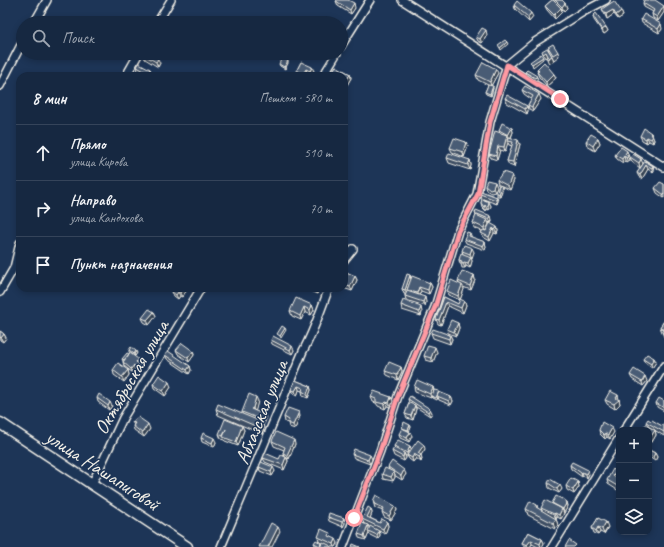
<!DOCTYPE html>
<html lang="ru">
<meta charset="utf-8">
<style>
:root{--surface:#162841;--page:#23344c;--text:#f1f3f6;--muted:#9ea6b1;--line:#35445a}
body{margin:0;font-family:Caveat,sans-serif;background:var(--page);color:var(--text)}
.controls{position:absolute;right:12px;bottom:12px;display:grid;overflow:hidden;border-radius:8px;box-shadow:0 2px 6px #0003}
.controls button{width:36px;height:36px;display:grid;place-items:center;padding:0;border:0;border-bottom:1px solid var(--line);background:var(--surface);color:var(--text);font:20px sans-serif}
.stop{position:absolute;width:12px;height:12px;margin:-9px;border:3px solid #ff9aa2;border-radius:50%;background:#fff}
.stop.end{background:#ff9aa2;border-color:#fff;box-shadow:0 1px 4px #0008}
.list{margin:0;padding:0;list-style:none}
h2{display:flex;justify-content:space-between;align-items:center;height:52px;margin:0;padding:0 16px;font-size:17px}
h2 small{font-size:13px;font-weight:400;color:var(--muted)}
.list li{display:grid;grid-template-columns:26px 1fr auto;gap:12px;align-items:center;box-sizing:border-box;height:56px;padding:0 16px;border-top:1px solid var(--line)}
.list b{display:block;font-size:15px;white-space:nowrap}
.list p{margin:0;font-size:13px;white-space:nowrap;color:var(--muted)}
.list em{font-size:13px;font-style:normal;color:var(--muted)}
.icon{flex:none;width:22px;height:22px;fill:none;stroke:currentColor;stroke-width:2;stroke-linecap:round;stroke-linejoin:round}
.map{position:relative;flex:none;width:664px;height:547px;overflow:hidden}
.search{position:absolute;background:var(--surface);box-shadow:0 2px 6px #0003;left:16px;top:16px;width:332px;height:44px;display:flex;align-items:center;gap:10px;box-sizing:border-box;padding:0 14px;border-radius:22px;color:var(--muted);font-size:15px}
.panel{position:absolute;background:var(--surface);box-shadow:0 2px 6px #0003;left:16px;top:72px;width:332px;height:220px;border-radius:12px}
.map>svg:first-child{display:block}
</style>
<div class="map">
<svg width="664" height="547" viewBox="0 0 664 547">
<rect width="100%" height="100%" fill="#1d3557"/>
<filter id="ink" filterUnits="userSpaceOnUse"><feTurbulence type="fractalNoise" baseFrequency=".025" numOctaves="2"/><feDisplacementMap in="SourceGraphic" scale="8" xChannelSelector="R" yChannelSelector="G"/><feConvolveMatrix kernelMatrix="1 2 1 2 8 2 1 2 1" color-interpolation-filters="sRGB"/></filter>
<g filter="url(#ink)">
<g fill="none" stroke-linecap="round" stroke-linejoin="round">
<!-- street casing -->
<g stroke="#f4f1e8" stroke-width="10">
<path id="street" d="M 402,0 L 664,167
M 34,23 L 47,0
M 157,23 L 171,0
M 341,46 L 370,0
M 126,76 L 139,53
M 323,76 L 337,53
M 0,86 L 23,41
M 344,260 L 353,249
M 0,292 L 14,268 L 20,243
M 624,430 L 664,366
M 92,484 L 123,418 L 201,288
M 221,547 L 303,351 C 314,331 321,309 329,288
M 343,547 L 380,451 L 398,396 L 435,307 L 458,231 L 477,194 L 490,122 L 507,65 L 535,42 L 583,12 L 606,0
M 552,547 L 619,438"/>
</g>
<!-- secondary casing -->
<g stroke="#f4f1e8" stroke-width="13">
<path id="secondary" d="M 0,423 L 187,547"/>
</g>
<!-- street -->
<use href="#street" stroke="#1d3557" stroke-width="7"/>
<!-- secondary -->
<use href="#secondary" stroke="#1d3557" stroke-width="10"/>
</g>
<!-- wall -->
<path fill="#3e4e64" stroke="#f4f1e8" d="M 552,0 L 562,0 L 565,3 L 567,8 L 564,11 L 561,8 L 562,12 L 555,19 L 547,10 L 545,6 Z
M 336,1 L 355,8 L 351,14 L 338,6 Z
M 643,3 L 664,6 L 664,12 L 658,21 L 653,18 L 652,14 L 653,12 L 644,7 Z
M 514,5 L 533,17 L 529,22 L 515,9 Z
M 602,9 L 621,11 L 623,16 L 618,19 L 614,14 L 607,19 Z
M 593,16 L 606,27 L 608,31 L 604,34 L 594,20 Z
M 641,19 L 662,29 L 659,33 L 642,23 Z
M 487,35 L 482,43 L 478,41 L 476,37 Z
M 548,47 L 558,52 L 559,56 L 554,60 L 549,51 Z
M 144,55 L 160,63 L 158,67 L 145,59 Z
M 301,62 L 314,71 L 311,75 L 307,73 L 306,76 L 301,76 L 298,75 L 297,70 Z
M 288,63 L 285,69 L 280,66 L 279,64 Z
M 336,66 L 350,74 L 351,78 L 347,85 L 344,83 L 344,76 L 333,76 L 332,72 Z
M 137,67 L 150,69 L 152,74 L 151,76 L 147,76 L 138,72 Z
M 537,69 L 554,74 L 556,78 L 547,86 L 539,77 L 537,72 L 538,72 Z
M 525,72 L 538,78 L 536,81 L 526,74 Z
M 498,73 L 491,86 L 493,88 L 491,96 L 486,94 L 485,92 L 488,85 L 478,80 L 476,75 Z
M 522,90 L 541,99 L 533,111 L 529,109 L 528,105 L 531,99 L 524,94 Z
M 505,98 L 527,106 L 528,111 L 527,114 L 507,103 Z
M 512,128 L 513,132 L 511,138 L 520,144 L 514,167 L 509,165 L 507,161 L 512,146 L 509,145 L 508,141 L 505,152 L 500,150 L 497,160 L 491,158 L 489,154 L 500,133 L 499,130 Z
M 651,133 L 654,140 L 653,143 L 649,141 L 647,143 L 642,140 L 640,136 Z
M 598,138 L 600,143 L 595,151 L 587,146 L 586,141 Z
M 466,142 L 468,146 L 464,157 L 452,152 L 450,148 Z
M 615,155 L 629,156 L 628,156 L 630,160 L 628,163 L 625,161 L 623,163 L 617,159 Z
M 630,157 L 641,159 L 640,168 L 632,162 Z
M 447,158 L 470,160 L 471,165 L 470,170 L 449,163 Z
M 645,161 L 653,166 L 654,170 L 653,173 L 648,169 L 642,179 L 639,177 L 637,173 Z
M 512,175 L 514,180 L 510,190 L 502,186 L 503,188 L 500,196 L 497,196 L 497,193 L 499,185 L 498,185 L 497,180 Z
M 664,184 L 664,198 L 657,193 L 655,188 Z
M 485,185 L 497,187 L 495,192 L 491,193 L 486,190 Z
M 480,194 L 497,197 L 498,201 L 497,204 L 483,199 L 489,202 L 491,206 L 489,210 L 487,209 L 486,211 L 482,207 L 481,203 L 482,199 L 481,199 Z
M 475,213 L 492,220 L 491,223 L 488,222 L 489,224 L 486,231 L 497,227 L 498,231 L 497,234 L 494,233 L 490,241 L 483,237 L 481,233 L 482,231 L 474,228 L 473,223 L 476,216 Z
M 470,233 L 472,238 L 485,242 L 486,247 L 485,250 L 466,243 L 464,239 Z
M 462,251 L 474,252 L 471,258 L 472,261 L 470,268 L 466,266 L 465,268 L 462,268 L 461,264 L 460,264 L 459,260 L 463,254 Z
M 344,271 L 355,276 L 357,280 L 352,291 L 343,288 L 344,288 Z
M 410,275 L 411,279 L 430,283 L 432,287 L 429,294 L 421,291 L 419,295 L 426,302 L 425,306 L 406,300 L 405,296 L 405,294 L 404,294 L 402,289 Z
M 474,275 L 475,280 L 471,290 L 463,287 L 464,289 L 460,300 L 448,295 L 447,291 L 459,284 L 458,281 Z
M 172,288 L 187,288 L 187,290 L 182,297 L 180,296 L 178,299 L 174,296 L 172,292 L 173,291 Z
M 303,288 L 317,288 L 318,290 L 317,294 Z
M 444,297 L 458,304 L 464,301 L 466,305 L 463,313 L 448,306 L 441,325 L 438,324 L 436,319 Z
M 312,305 L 314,310 L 311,315 L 305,312 L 301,320 L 292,316 L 290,311 Z
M 401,305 L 422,312 L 421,316 L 402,310 Z
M 154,312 L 156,316 L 149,325 L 144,322 L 142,318 Z
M 664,321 L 664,337 L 660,327 Z
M 458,323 L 459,328 L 456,336 L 448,333 L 447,329 Z
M 0,331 L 4,334 L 6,338 L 3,342 L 0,340 Z
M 431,333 L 450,335 L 452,339 L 450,344 L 433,338 Z
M 271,340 L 294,350 L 292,354 L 272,344 Z
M 129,350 L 137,353 L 135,356 L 129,352 Z
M 176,350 L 193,351 L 194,355 L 189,362 L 178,354 Z
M 437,352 L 433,362 L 426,360 L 424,356 Z
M 165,355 L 190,366 L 191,370 L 189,374 L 167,359 Z
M 654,358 L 656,362 L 652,368 L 645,363 L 643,359 Z
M 122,359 L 140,364 L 139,364 L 140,368 L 138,371 L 135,370 L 133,373 L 124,366 L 123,362 L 123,361 Z
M 401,367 L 402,371 L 398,380 L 387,375 L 385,371 Z
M 113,370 L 128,370 L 129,375 L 124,382 L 114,375 Z
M 630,375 L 647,381 L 643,386 L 632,379 Z
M 295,380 L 310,386 L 311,390 L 308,398 L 303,396 L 302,391 L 299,390 L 297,396 L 293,394 L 291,390 Z
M 153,384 L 171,387 L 165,396 L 154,388 Z
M 414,387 L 433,387 L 434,391 L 451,397 L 453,401 L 451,405 L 439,400 L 438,397 L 437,400 L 433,398 L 432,396 L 431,398 L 415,392 Z
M 371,397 L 391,397 L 393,401 L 391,407 L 387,406 L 385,409 L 378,406 L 376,403 L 373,402 Z
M 97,398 L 112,406 L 109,410 L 98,402 Z
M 408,399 L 430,409 L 432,413 L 430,416 L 416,407 L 416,409 L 413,420 L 407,418 L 405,414 L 409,403 Z
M 605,400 L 620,400 L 619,400 L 620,404 L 615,409 L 607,404 Z
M 258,401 L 255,411 L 266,419 L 264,424 L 263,424 L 264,428 L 262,434 L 218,415 L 216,409 L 242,414 L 242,412 Z
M 664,401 L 664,411 L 657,407 L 656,403 Z
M 300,416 L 295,429 L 289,427 L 288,423 L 285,422 L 284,417 Z
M 651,421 L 662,426 L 664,423 L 664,436 L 648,426 L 646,422 Z
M 132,422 L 150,429 L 144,437 L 134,430 L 133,426 L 134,425 Z
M 410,425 L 411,427 L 409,432 L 412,436 L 409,442 L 400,438 L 399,434 Z
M 242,426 L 244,430 L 238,446 L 225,441 L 224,440 L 221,439 L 219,434 Z
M 599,430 L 614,432 L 610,439 L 607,437 L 605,439 L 600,434 Z
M 649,430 L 655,430 L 656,435 L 652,442 L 649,441 Z
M 201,438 L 216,442 L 214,447 L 202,442 Z
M 272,441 L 295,444 L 289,459 L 287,458 L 288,461 L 284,470 L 265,462 L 263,458 L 279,459 L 284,456 L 283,453 L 284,450 L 274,446 Z
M 394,446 L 410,446 L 411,449 L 425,449 L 421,455 L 422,459 L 421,462 L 416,458 L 413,462 L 409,459 L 408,457 L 405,455 L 406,458 L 404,461 L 394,456 L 392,451 L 395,449 Z
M 649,450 L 655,453 L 657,457 L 655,461 L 649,457 Z
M 352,454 L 372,459 L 370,464 L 354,458 Z
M 570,465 L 589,474 L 587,478 L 583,476 L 582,477 L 571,469 Z
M 259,467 L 275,471 L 272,476 L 260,471 Z
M 388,467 L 406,474 L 402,480 L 394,475 L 395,477 L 393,481 L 383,479 L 382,474 L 389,470 Z
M 616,472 L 617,476 L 616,478 L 619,480 L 619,491 L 608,484 L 607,480 Z
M 578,482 L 579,487 L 574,494 L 567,490 L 566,486 Z
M 548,483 L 562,489 L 559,493 L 549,488 Z
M 373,501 L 395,506 L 397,510 L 391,520 L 384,517 L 382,512 L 383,511 L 375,508 Z
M 567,502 L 568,506 L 564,513 L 563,512 L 564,513 L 561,519 L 557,517 L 556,519 L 558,525 L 555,529 L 528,515 L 526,509 L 537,505 L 538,509 L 542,511 L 541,508 L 553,505 L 552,503 Z
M 371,509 L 372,513 L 370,518 L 380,523 L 387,522 L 388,526 L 385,534 L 379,531 L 380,535 L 378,539 L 370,535 L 369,533 L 366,540 L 359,538 L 358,534 L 364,524 L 362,519 Z
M 328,517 L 344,518 L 345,523 L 343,527 L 329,521 Z
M 598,518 L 608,527 L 604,534 L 600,532 L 598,535 L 594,533 L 592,528 Z
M 528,532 L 542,539 L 544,543 L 542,547 L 538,547 L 532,544 L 530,547 L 524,547 L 522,543 Z
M 318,537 L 332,537 L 338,543 L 336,547 L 318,547 L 315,545 L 314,543 L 322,544 L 322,543 L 319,542 Z"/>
<!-- shaded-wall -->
<path fill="#324051" stroke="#f4f1e8" d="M 354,3 L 355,8 L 351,14 L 350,10 Z
M 565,3 L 567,8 L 564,11 L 562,7 Z
M 664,6 L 664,12 L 658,21 L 657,17 Z
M 561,8 L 562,12 L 555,19 L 554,15 Z
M 613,10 L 614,14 L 607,19 L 606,14 Z
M 621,11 L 623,16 L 618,19 L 616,15 Z
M 531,13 L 533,17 L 529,22 L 528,17 Z
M 661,24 L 662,29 L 659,33 L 658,29 Z
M 606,27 L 608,31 L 604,34 L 602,30 Z
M 486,30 L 487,35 L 482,43 L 480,39 Z
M 507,42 L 508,44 L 501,50 L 500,48 Z
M 546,52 L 548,56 L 545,58 L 543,54 Z
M 552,56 L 554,61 L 549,64 L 547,59 Z
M 543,57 L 543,59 L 533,67 L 532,64 Z
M 158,59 L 160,63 L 158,67 L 156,62 Z
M 288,61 L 288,63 L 285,69 L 284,67 Z
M 312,67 L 314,71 L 311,75 L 310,71 Z
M 150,69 L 152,74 L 151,76 L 149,76 L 148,73 Z
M 306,69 L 307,73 L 306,76 L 304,76 L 303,74 Z
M 496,69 L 498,73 L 491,86 L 490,82 Z
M 350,74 L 351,78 L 347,85 L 346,81 Z
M 554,74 L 556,78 L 547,86 L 546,82 Z
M 493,86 L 493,88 L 491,96 L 490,94 Z
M 539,94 L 541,99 L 533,111 L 532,107 Z
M 527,106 L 528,111 L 527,114 L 525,109 Z
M 512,128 L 513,132 L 510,139 L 508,135 Z
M 651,133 L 654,140 L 653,143 L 650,134 Z
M 507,135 L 509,139 L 505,152 L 504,147 Z
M 647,137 L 649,141 L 647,143 L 646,139 Z
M 598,138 L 600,143 L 595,151 L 593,146 Z
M 518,140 L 520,144 L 514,167 L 513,162 Z
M 466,142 L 468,146 L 464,157 L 463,152 Z
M 498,146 L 500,150 L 497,160 L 496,156 Z
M 627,151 L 630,160 L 628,163 L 625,154 Z
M 624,156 L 625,161 L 623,163 L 622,159 Z
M 641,159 L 643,164 L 640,168 L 639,163 Z
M 470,160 L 471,165 L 470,170 L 468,165 Z
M 646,165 L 648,169 L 642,179 L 640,175 Z
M 653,166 L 654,170 L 653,173 L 652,168 Z
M 512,175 L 514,180 L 510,190 L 508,186 Z
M 495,182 L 497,187 L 495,192 L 493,188 Z
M 502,186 L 503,188 L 500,196 L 499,194 Z
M 497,197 L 498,201 L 497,204 L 496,200 Z
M 489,202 L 491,206 L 489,210 L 488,206 Z
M 485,205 L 487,209 L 486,211 L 484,207 Z
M 491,216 L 492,220 L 491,223 L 489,219 Z
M 487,220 L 489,224 L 485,232 L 484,228 Z
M 497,227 L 498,231 L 497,234 L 495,230 Z
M 493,228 L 494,233 L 490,241 L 489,237 Z
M 485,242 L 486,247 L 485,250 L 483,246 Z
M 472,248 L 474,252 L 472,258 L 470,254 Z
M 471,257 L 472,261 L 470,268 L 468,263 Z
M 464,262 L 466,266 L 465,268 L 463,264 Z
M 410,275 L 411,280 L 407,290 L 407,295 L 405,290 Z
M 474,275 L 475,280 L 471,290 L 470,286 Z
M 355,276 L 357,280 L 352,291 L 350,287 Z
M 430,283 L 432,287 L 429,294 L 428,290 Z
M 462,285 L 464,289 L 460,300 L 458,296 Z
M 419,287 L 421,291 L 418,298 L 417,293 Z
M 184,288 L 187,288 L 187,290 L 182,297 L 180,293 Z
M 316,288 L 317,288 L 318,290 L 317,294 L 315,290 Z
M 178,292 L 180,296 L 178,299 L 176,295 Z
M 425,297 L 426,302 L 425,306 L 423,302 Z
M 464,301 L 466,305 L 463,313 L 461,308 Z
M 446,302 L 448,306 L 441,325 L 439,320 Z
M 312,305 L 314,310 L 311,315 L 310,310 Z
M 304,307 L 305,312 L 301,320 L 300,316 Z
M 421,307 L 422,312 L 421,316 L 419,312 Z
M 154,312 L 156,316 L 149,325 L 147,320 Z
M 458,323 L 459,328 L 456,336 L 454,332 Z
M 285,328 L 286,330 L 281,338 L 280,336 Z
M 4,334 L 6,338 L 3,342 L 1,338 Z
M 450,335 L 452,339 L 450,344 L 449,339 Z
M 292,346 L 294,350 L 292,354 L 290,350 Z
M 435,347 L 437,352 L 433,362 L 431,358 Z
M 136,351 L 137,353 L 135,356 L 134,354 Z
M 193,351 L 194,355 L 189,362 L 188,358 Z
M 654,358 L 656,362 L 652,368 L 651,364 Z
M 138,359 L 140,368 L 138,371 L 136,367 L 136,362 Z
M 134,365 L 135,370 L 133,373 L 131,369 Z
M 190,366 L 191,370 L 189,374 L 187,370 Z
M 401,367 L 402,371 L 398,380 L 397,375 Z
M 128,370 L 129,375 L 124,382 L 122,377 Z
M 645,376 L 647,381 L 643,386 L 642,382 Z
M 169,382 L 171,387 L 165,396 L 163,391 Z
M 298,386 L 299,390 L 297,396 L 295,391 Z
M 310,386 L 311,390 L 308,398 L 307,394 Z
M 433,387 L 434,391 L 431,398 L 430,394 Z
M 618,395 L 620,404 L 615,409 L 614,404 Z
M 256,397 L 258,401 L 255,413 L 253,408 Z
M 391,397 L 393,401 L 391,407 L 389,403 Z
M 451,397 L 453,401 L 451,405 L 449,401 Z
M 110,402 L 112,406 L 109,410 L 108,406 Z
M 386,402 L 387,406 L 385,409 L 384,404 Z
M 415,405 L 416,409 L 413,420 L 411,416 Z
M 430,409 L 432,413 L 430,416 L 428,412 Z
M 299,412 L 300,416 L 295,429 L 293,425 Z
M 265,415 L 266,419 L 264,424 L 262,420 Z
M 262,422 L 264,428 L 262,434 L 260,428 Z
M 148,424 L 150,429 L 144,437 L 142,433 Z
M 410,425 L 411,427 L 409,432 L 408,430 Z
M 242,426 L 244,430 L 238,446 L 236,442 Z
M 612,428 L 614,432 L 610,439 L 608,435 Z
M 655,430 L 656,435 L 652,442 L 650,438 Z
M 410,432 L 412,436 L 409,442 L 407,438 Z
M 605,433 L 607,437 L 605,439 L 604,435 Z
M 214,438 L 216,442 L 214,447 L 212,443 Z
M 294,440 L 295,444 L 289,459 L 287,455 Z
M 424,445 L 425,449 L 421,455 L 422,459 L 421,462 L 418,453 Z
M 410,446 L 412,451 L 407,455 L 408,457 L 407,453 Z
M 404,453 L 406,458 L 404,461 L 403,457 Z
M 655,453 L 657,457 L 655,461 L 653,457 Z
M 414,454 L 416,458 L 413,462 L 412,458 Z
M 370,455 L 372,459 L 370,464 L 368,460 Z
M 286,457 L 288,461 L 284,470 L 283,465 Z
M 273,467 L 275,471 L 272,476 L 271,472 Z
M 404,470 L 406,474 L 402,480 L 401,476 Z
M 588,470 L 589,474 L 587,478 L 586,474 Z
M 394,472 L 395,477 L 393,481 L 391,477 Z
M 582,472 L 583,476 L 582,477 L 581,473 Z
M 616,472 L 617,476 L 614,480 L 613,476 Z
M 578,482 L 579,487 L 574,494 L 573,490 Z
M 560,485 L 562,489 L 559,493 L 557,489 Z
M 567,502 L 568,506 L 564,513 L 563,509 Z
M 395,506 L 397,510 L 391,520 L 389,516 Z
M 371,509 L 372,513 L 369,521 L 367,517 Z
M 562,509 L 564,513 L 561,519 L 559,515 Z
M 555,513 L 557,517 L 556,519 L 554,514 Z
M 344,518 L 345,523 L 343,527 L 342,522 Z
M 556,519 L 558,525 L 555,529 L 553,523 Z
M 387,522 L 388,526 L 385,534 L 383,529 Z
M 606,522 L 608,527 L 604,534 L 602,529 Z
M 368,525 L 370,530 L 368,531 L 369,533 L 366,540 L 364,536 Z
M 278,527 L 280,531 L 272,547 L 268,547 Z
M 598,527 L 600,532 L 598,535 L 596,531 Z
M 379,531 L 380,535 L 378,539 L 377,535 Z
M 336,539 L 338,543 L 336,547 L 335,547 L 334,544 Z
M 542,539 L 544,543 L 542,547 L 541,547 L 540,544 Z
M 531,540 L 532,544 L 530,547 L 528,547 L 527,545 Z"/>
<!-- building -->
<path fill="#485b74" stroke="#f4f1e8" d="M 337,0 L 348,0 L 354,3 L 350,10 L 336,1 Z
M 552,0 L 553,0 L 561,8 L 554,15 L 545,6 Z
M 555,0 L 562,0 L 565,3 L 562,7 Z
M 644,0 L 655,0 L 664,6 L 657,17 L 652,14 L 654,10 L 643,3 Z
M 517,1 L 531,13 L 528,17 L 514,5 Z
M 614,1 L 621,11 L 616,15 L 613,10 L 606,14 L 602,9 Z
M 596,13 L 606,27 L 602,30 L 593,16 Z
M 644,14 L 661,24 L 658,29 L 641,19 Z
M 482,28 L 486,30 L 480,39 L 476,37 Z
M 505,40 L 507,42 L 500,48 L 498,45 Z
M 553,44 L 558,52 L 553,55 L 548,47 Z
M 547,48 L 552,56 L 547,59 L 546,57 L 548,56 L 546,52 L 543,54 L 542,51 Z
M 145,53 L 148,53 L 158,59 L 156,62 L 144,55 Z
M 541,54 L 543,57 L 532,64 L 530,62 Z
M 282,58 L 288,61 L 284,67 L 279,64 Z
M 301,62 L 312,67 L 310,71 L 306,69 L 303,74 L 297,70 Z
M 483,62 L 496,69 L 490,82 L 476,75 Z
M 544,62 L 554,74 L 546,82 L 537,72 L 539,71 L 537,69 Z
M 139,63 L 150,69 L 148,73 L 137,67 Z
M 336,66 L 350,74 L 346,81 L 344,80 L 344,76 L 338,76 L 332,72 Z
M 527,70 L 537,76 L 535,78 L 525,72 Z
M 488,85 L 493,86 L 490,94 L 485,92 Z
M 525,86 L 539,94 L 532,107 L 528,105 L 533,96 L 522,90 Z
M 507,95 L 527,106 L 525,109 L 505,98 Z
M 502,123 L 512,128 L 508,135 L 499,130 Z
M 644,128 L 651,133 L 650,134 L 653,136 L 651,139 L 647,137 L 646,139 L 640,136 Z
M 495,131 L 507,135 L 504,147 L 498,146 L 496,156 L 489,154 Z
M 591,134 L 598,138 L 593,146 L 586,141 Z
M 509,137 L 518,140 L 513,162 L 507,161 L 513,142 L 508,141 Z
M 454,138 L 466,142 L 463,152 L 450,148 Z
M 621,147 L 627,151 L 625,154 L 628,156 L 627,158 L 624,156 L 622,159 L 615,155 Z
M 449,153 L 470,160 L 468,165 L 447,158 Z
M 633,154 L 641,159 L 639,163 L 630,157 Z
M 645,161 L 653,166 L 652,168 L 646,165 L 640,175 L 637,173 Z
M 503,172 L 512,175 L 508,186 L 497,180 Z
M 487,180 L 495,182 L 493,188 L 490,189 L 485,185 Z
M 660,182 L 664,184 L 664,195 L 655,188 Z
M 499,185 L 502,186 L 499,194 L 497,193 Z
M 481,191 L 497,197 L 496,200 L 480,194 Z
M 482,199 L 489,202 L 488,206 L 485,205 L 484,207 L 481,203 Z
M 476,210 L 491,216 L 489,219 L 475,213 Z
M 476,215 L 487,220 L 484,228 L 473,223 Z
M 490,223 L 497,227 L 495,230 L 493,228 L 489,237 L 481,233 L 483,230 L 486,231 Z
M 467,232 L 470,233 L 469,236 L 485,242 L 483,246 L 464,239 Z
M 464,245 L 472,248 L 470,254 L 462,251 Z
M 461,253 L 471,257 L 468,263 L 464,262 L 463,264 L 461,263 L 462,261 L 459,260 Z
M 344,271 L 355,276 L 350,287 L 344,285 Z
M 462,271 L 474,275 L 470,286 L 458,281 Z
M 407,274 L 410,275 L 405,290 L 402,289 Z
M 412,276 L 430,283 L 428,290 L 419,287 L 417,293 L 407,290 Z
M 451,280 L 462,285 L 458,296 L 447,291 Z
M 173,288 L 184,288 L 180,293 L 178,292 L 176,295 L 172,292 L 174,289 Z
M 311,288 L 316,288 L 315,290 Z
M 407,291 L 425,297 L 423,302 L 405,296 Z
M 444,297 L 458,304 L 460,299 L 464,301 L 461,308 L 446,302 L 439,320 L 436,319 Z
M 296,298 L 312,305 L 310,310 L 304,307 L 300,316 L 290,311 Z
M 403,300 L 421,307 L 419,312 L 401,305 Z
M 149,309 L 154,312 L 147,320 L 142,318 Z
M 451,320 L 458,323 L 454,332 L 447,329 Z
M 664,321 L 664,333 L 662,332 L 664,329 L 660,327 Z
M 282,326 L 285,328 L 280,336 L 277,334 Z
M 433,329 L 450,335 L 449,339 L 431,333 Z
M 0,331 L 4,334 L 1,338 L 0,337 Z
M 273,336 L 292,346 L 290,350 L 271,340 Z
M 182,343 L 193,351 L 188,358 L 176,350 Z
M 428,345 L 435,347 L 431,358 L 424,356 Z
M 131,347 L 136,351 L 134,354 L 129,350 Z
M 168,351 L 190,366 L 187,370 L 165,355 Z
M 127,353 L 129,354 L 124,360 L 122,359 Z
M 130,353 L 138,359 L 136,362 L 139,364 L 136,367 L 134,365 L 131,369 L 123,362 Z
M 647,354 L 654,358 L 651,364 L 643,359 Z
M 389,362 L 401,367 L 397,375 L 385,371 Z
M 118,363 L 128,370 L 122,377 L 113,370 Z
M 634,369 L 645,376 L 642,382 L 630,375 Z
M 159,375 L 169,382 L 163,391 L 153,384 Z
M 295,380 L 310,386 L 307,394 L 302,391 L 303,388 L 298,386 L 295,391 L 291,390 Z
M 417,380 L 433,387 L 430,394 L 414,387 Z
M 434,390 L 439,391 L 436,398 L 432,396 Z
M 374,391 L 391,397 L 389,403 L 386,402 L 384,404 L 376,402 L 376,399 L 371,397 Z
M 610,391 L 618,395 L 616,398 L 619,400 L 614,404 L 605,400 Z
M 439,392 L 451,397 L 449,401 L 437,396 Z
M 99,394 L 110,402 L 108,406 L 97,398 Z
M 249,394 L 256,397 L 253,408 L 251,409 L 265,415 L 262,420 L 242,412 Z
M 410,396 L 430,409 L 428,412 L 408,399 Z
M 659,398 L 664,401 L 664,408 L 656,403 Z
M 409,403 L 415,405 L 411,416 L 405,414 Z
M 218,404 L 262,422 L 260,428 L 216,409 Z
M 288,408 L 299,412 L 293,425 L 288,423 L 289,420 L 284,417 Z
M 138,417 L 148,424 L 142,433 L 133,426 L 135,423 L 132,422 Z
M 225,419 L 242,426 L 236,442 L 223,437 L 226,429 L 223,436 L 219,434 Z
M 648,419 L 651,421 L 652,420 L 662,426 L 664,423 L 664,432 L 646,422 Z
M 404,422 L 410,425 L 408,430 L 402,428 Z
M 602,422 L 612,428 L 608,435 L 605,433 L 604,435 L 599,430 Z
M 645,425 L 655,430 L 650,438 L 649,437 L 649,430 L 642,430 Z
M 402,428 L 410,432 L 407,438 L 399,434 Z
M 276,432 L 294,440 L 287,455 L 283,453 L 285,447 L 272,441 Z
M 203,433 L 214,438 L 212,443 L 201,438 Z
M 398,440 L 410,446 L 407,453 L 394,446 Z
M 418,440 L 424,445 L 418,453 L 421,455 L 419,457 L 414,454 L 412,458 L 407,455 Z
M 394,448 L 404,453 L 403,457 L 392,451 Z
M 354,449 L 370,455 L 368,460 L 352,454 Z
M 649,450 L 655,453 L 653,457 L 649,454 Z
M 265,453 L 279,459 L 281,455 L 286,457 L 283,465 L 263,458 Z
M 392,461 L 404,470 L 401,476 L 388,467 Z
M 261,462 L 273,467 L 271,472 L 259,467 Z
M 572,462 L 588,470 L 586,474 L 582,472 L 581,473 L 570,465 Z
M 385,468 L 394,472 L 391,477 L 382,474 Z
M 613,469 L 616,472 L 613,476 L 619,480 L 619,487 L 607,480 Z
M 571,478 L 578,482 L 573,490 L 566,486 Z
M 550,479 L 560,485 L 557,489 L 548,483 Z
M 376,495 L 395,506 L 389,516 L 382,512 L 384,508 L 374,504 L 375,502 L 373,501 Z
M 556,496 L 562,499 L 562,498 L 567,502 L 563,509 L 552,503 Z
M 545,500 L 562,509 L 559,515 L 555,513 L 554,514 L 541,508 Z
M 530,501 L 537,505 L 536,507 L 556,519 L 553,523 L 526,509 Z
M 368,507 L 371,509 L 367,517 L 380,523 L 382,519 L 387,522 L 383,529 L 362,519 Z
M 329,513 L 344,518 L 342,522 L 328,517 Z
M 598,518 L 606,522 L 602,529 L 598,527 L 596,531 L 592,528 Z
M 271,523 L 278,527 L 268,547 L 259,547 Z
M 362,523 L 368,525 L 364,536 L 358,534 Z
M 370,526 L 379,531 L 377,535 L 368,531 Z
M 321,529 L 330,533 L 329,536 L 336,539 L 334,544 L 318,537 Z
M 528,532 L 542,539 L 540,544 L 531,540 L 527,545 L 522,543 Z
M 316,540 L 321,543 L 320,546 L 314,543 Z
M 569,540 L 576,545 L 574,547 L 565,547 Z
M 323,542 L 331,546 L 331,547 L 320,547 Z
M 353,544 L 360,547 L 352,547 Z"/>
</g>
<g fill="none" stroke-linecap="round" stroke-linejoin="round" filter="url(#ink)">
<!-- route -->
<path stroke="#ff9aa2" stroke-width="5" d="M 354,518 L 380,451 L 398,396 L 435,307 L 458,231 L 478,194 L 490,122 L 507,65 L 560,99"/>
</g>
<g text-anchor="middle" stroke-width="3" stroke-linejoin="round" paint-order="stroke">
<!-- street labels -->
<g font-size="20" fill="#f4f1e8" stroke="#1d3557">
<text transform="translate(131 377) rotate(-60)" y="7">Октябрьская улица</text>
<text transform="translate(261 412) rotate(-68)" y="7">Абхазская улица</text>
<text transform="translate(103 470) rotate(33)" y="7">улица Нашапиговой</text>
</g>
</g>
</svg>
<div class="controls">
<button>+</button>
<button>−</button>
<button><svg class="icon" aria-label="layers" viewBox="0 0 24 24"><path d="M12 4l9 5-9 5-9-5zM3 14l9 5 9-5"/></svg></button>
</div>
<div class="stop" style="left:354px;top:518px"></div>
<div class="stop end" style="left:560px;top:99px"></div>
<div class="search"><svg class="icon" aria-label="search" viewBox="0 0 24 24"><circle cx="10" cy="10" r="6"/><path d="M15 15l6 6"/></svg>Поиск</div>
<section class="panel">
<h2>8 мин<small>Пешком · 580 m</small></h2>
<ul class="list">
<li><svg class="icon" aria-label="ahead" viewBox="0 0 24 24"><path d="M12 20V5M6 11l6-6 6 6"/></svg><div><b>Прямо</b><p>улица Кирова</p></div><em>510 m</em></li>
<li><svg class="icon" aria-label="right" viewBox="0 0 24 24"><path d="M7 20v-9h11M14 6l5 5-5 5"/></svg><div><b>Направо</b><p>улица Кандохова</p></div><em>70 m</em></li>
<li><svg class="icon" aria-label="arrive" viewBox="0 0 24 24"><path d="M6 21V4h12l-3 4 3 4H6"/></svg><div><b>Пункт назначения</b></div></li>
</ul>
</section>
</div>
